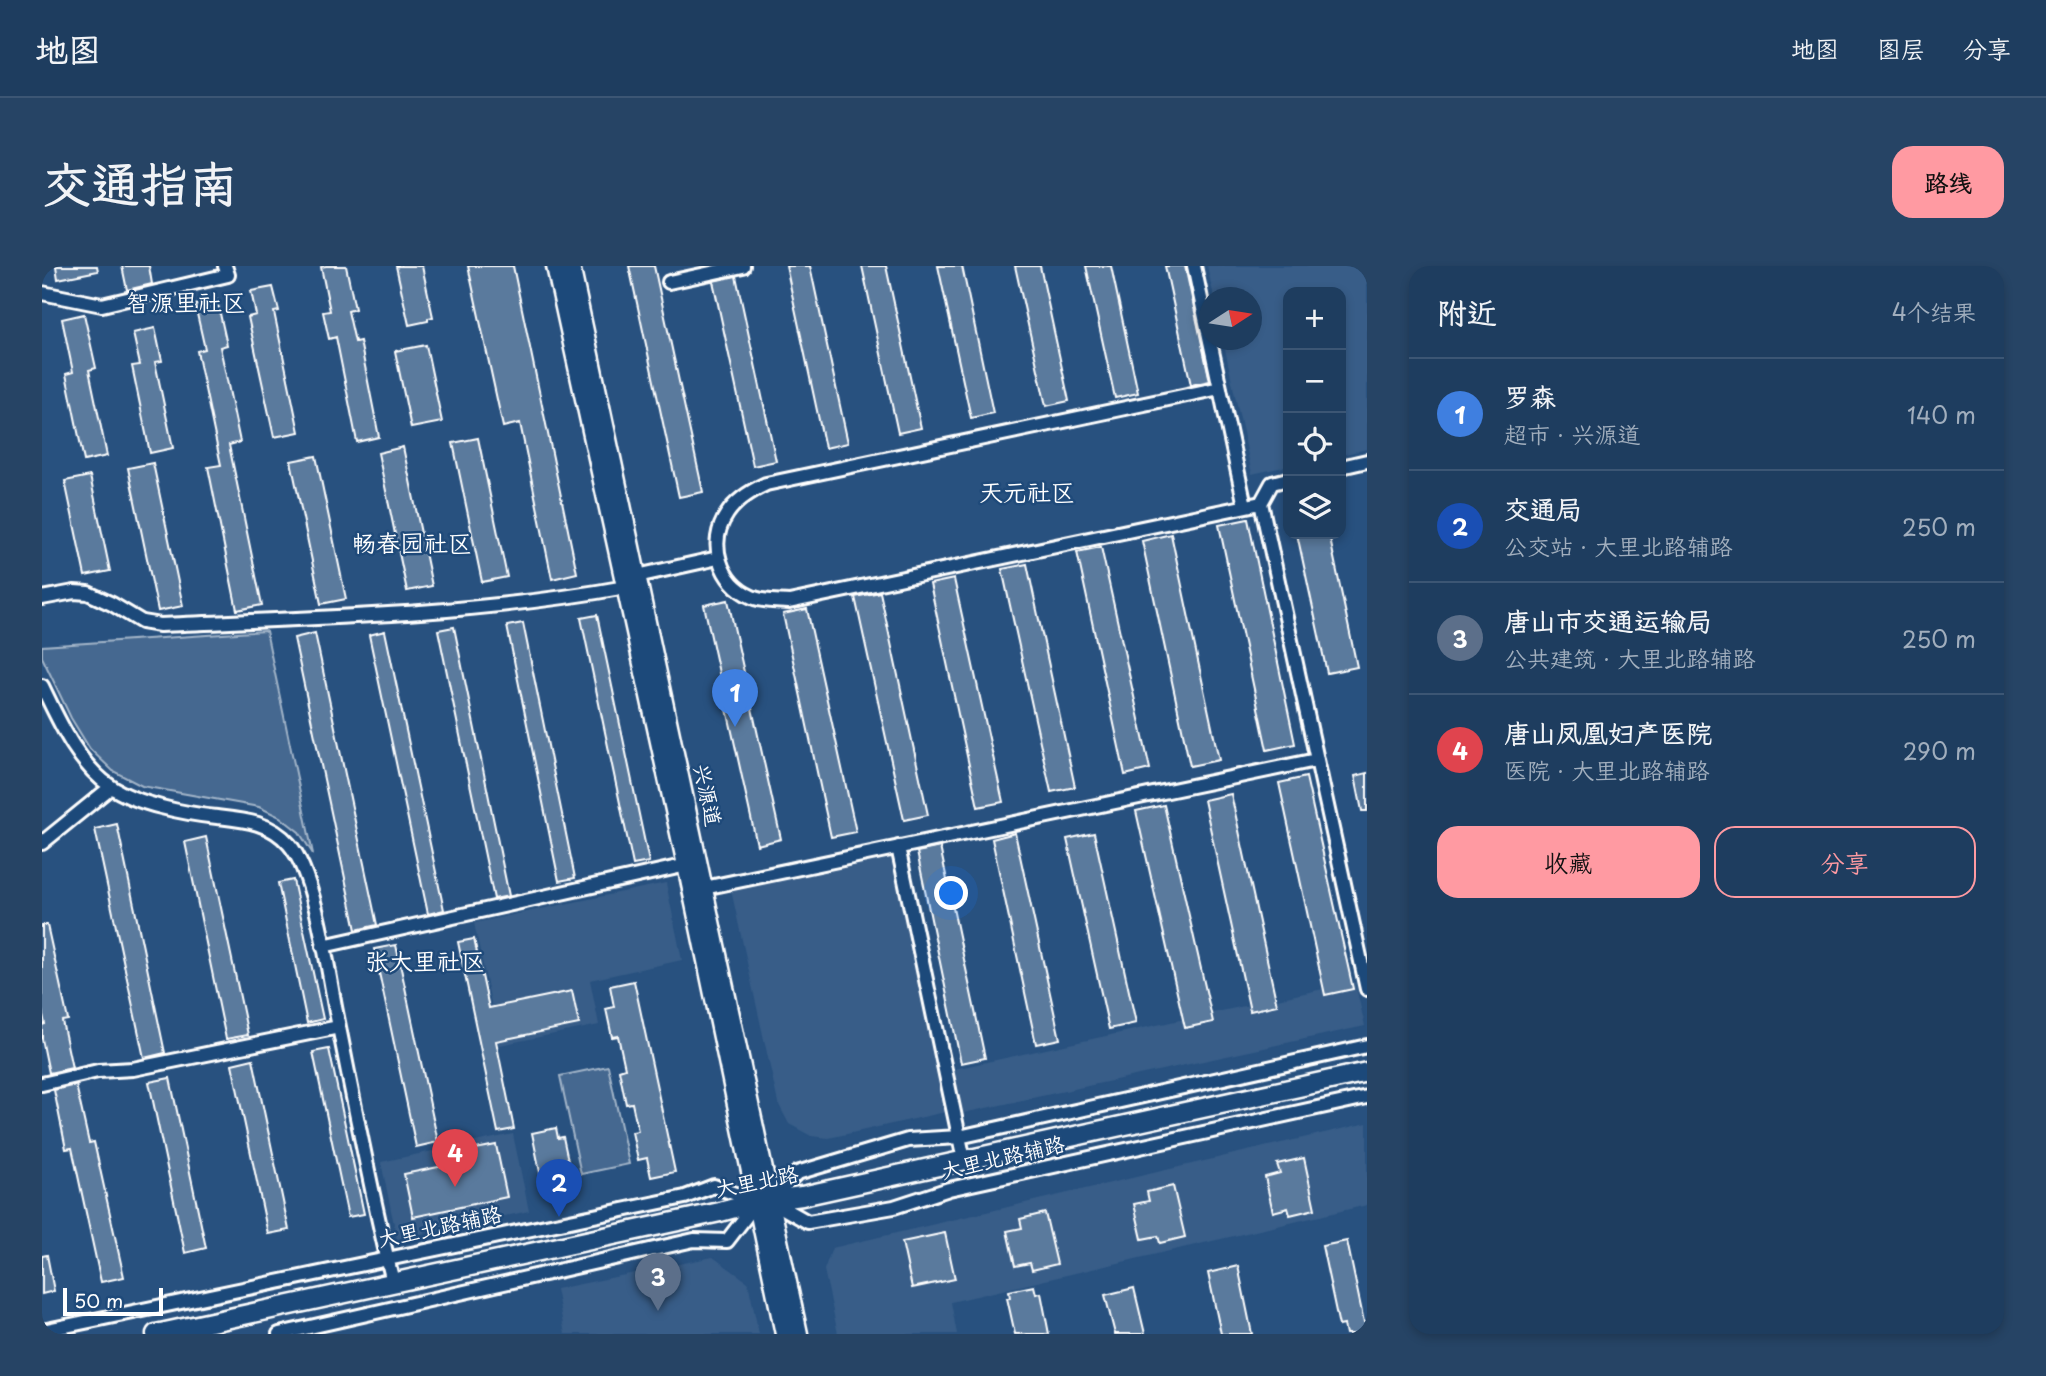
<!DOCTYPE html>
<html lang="zh">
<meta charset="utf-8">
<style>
:root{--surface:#1e3d5f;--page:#264465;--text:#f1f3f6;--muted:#a1aebd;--line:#3c5674;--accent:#ff9aa2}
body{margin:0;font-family:"Playpen Sans","LXGW WenKai TC",sans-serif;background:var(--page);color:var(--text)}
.controls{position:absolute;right:21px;top:21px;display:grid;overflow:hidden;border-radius:14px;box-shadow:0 4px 10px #0003}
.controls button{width:63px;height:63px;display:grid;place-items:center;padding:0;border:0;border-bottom:2px solid var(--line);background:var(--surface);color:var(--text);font:35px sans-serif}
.compass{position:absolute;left:1157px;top:21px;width:63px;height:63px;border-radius:50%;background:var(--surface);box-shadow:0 4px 10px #0003;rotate:78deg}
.scale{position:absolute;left:21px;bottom:18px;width:100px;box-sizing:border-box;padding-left:7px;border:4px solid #fff;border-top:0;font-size:19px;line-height:24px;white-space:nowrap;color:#fff;-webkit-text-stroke:5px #1f4a7a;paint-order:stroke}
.you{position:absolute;left:910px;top:628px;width:24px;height:24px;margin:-18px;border:5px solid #fff;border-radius:50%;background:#1a73e8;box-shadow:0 0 0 10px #1a73e833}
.badge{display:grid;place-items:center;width:46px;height:46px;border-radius:50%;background:var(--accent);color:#fff;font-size:23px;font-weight:700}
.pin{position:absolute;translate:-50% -58px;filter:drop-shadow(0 2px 4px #0008)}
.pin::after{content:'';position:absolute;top:37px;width:24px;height:21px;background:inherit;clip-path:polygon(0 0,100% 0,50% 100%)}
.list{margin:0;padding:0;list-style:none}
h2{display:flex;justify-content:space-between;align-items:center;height:91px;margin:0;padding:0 28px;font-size:30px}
h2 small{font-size:23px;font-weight:400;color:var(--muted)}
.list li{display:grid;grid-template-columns:46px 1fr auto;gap:21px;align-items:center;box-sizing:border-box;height:112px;padding:0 28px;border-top:2px solid var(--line)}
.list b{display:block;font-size:26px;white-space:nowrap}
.list p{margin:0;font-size:23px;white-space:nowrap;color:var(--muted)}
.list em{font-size:23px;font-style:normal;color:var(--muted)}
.actions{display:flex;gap:14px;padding:21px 28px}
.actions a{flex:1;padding:16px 0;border:2px solid var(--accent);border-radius:21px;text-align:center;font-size:24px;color:var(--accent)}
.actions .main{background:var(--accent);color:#111}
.icon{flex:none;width:38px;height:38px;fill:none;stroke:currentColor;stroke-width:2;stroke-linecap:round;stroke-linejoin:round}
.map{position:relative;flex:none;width:1325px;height:1068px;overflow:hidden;border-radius:21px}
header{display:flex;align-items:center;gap:42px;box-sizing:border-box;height:98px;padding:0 35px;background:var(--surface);border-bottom:2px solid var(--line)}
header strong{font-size:33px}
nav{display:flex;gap:38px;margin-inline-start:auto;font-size:24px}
.intro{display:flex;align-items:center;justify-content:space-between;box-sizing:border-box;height:168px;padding:0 42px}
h1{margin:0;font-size:49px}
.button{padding:18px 32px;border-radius:21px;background:var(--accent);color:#111;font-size:24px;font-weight:700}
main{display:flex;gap:42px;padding:0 42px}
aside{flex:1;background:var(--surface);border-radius:21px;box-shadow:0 4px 10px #0003}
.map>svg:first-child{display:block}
</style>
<header>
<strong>地图</strong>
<nav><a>地图</a><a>图层</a><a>分享</a></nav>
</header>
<div class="intro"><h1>交通指南</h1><a class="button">路线</a></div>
<main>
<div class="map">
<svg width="1325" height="1068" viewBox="0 0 1325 1068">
<rect width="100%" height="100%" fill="#28517f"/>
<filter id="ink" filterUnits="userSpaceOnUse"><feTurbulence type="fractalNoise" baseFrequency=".0143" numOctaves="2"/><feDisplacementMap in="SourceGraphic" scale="14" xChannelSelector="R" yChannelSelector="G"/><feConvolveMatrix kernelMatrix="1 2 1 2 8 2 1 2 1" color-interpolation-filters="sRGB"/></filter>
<g filter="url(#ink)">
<!-- built -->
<path fill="#375d88" d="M 1165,0 L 1325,0 L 1325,183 L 1299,189 L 1299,26 L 1246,26 L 1246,200 L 1210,208 L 1181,74 L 1210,74 L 1210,32 L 1172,31 Z
M 852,588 L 903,805 L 1313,716 L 1323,760 L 912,849 L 908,845 L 787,872 L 769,870 L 747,858 L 736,837 L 689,624 Z
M 624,617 L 640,694 L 548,714 L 557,759 L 458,779 L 432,657 Z
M 1325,857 L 1325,939 L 909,1036 L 915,1068 L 796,1068 L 782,1004 L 790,982 Z
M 471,868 L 487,945 L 355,973 L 339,896 Z
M 671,991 L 706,1016 L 717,1068 L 523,1068 L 514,1023 Z"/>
<!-- green -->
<path fill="#446890" stroke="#a2b4c8" stroke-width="2" d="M 224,365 L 271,588 L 257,566 L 238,551 L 217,541 L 100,520 L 71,505 L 48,483 L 29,452 L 0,391 L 0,380 Z
M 566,800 L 587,898 L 539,908 L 518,810 Z"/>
<!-- building -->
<path fill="#5a7a9d" stroke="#fff" stroke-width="2" d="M 14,0 L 55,0 L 56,5 L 16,13 Z
M 80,0 L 107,0 L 110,18 L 85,24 Z
M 284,0 L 304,0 L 313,43 L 306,45 L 313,76 L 318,75 L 337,171 L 315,176 L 294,71 L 287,73 L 281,46 L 288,45 L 279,1 Z
M 354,0 L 380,0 L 391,51 L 386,52 L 386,55 L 367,59 Z
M 426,0 L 471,0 L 535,307 L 510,313 L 478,157 L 461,161 Z
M 587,0 L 612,0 L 661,226 L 637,231 Z
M 744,0 L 768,0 L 806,177 L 783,182 Z
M 820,0 L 844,0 L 879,162 L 856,167 Z
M 896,0 L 920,0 L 951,147 L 929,152 Z
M 973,0 L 998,0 L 1027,135 L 1004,140 Z
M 1044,0 L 1069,0 L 1096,127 L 1073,132 Z
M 1123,0 L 1143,0 L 1168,115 L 1149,119 Z
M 694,10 L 734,195 L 711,200 L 671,15 Z
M 231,21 L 237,45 L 232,46 L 257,166 L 232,171 L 206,51 L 214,49 L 209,25 Z
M 175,34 L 185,79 L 178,81 L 198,176 L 187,179 L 220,339 L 195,344 L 166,201 L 179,199 L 155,85 L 163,83 L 153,39 Z
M 42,48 L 54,102 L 47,104 L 65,190 L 42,195 L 24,108 L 31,106 L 20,53 Z
M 113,62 L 120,95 L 113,96 L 131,182 L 108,187 L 90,100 L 98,99 L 91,67 Z
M 384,79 L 400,156 L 369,162 L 353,85 Z
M 436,172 L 465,311 L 440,316 L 411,177 Z
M 361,181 L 390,320 L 365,325 L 336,187 Z
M 274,190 L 304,333 L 279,338 L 249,195 Z
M 111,197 L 141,340 L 116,345 L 86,202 Z
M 48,210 L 68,305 L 43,310 L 23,215 Z
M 1206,253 L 1253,478 L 1225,484 L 1177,259 Z
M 1129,268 L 1177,494 L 1148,500 L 1100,275 Z
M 1255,268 L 1287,268 L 1315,401 L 1285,407 Z
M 1059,281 L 1108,503 L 1083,509 L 1035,286 Z
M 985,298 L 1033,521 L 1009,526 L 960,303 Z
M 912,313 L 961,536 L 936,541 L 888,318 Z
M 838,326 L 886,549 L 862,554 L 813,331 Z
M 686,334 L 739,573 L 715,579 L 662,339 Z
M 765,343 L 814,566 L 789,571 L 741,348 Z
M 555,349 L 607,596 L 591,599 L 539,352 Z
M 481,357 L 533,612 L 517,615 L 465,360 Z
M 412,361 L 467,630 L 452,633 L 396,364 Z
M 343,365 L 402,644 L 386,648 L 327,369 Z
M 273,367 L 335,659 L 314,664 L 252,372 Z
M 1325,507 L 1325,545 L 1320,545 L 1313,510 Z
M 1264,511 L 1311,723 L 1283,729 L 1237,517 Z
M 1189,528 L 1235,739 L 1208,745 L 1162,534 Z
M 1122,539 L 1171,756 L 1143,762 L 1094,545 Z
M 75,558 L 123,787 L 102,792 L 53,563 Z
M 973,567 L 1018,773 L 994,778 L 950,573 Z
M 1052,567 L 1094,757 L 1067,763 L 1025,573 Z
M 164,571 L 206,769 L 184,773 L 143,576 Z
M 898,581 L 943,792 L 919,797 L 875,586 Z
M 251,614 L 281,753 L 265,757 L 236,617 Z
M 0,659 L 5,659 L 26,754 L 20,755 L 30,802 L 7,807 L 0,773 L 0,759 L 3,758 L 0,744 Z
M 432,673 L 447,742 L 530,725 L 537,758 L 454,775 L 472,863 L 456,866 L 416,676 Z
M 354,679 L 396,876 L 374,881 L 332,683 Z
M 592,715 L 633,906 L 609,911 L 605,892 L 596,894 L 590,866 L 596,865 L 590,837 L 584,838 L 577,804 L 583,802 L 576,770 L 570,771 L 564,743 L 572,741 L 568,720 Z
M 287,783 L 322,948 L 306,951 L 271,786 Z
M 211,793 L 247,964 L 226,968 L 190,798 Z
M 128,812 L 164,982 L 143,987 L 107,816 Z
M 34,819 L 47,877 L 52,876 L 82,1011 L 59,1016 L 30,882 L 24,883 L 12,824 Z
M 514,862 L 516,872 L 521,871 L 527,899 L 522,900 L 524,910 L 500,916 L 490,867 Z
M 454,879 L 465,931 L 371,951 L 362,908 L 421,896 L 419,886 Z
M 1262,892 L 1273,943 L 1248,949 L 1246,942 L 1231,946 L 1223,911 L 1238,907 L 1235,898 Z
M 1131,920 L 1143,971 L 1118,977 L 1116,970 L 1100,973 L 1092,938 L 1107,935 L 1105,926 Z
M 1003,947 L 1015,998 L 990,1004 L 988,997 L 973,1000 L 965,965 L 980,962 L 978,953 Z
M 903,967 L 913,1013 L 870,1022 L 860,976 Z
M 1305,975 L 1322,1056 L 1325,1056 L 1325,1068 L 1304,1068 L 1302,1059 L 1297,1060 L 1280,980 Z
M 5,989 L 12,1025 L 0,1028 L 0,990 Z
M 1196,1000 L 1210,1068 L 1179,1068 L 1166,1007 Z
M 992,1020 L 994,1028 L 999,1027 L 1007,1068 L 973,1068 L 965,1032 L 968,1032 L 967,1025 Z
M 1092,1022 L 1103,1068 L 1073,1068 L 1063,1029 Z"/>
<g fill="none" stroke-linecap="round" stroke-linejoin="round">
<!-- minor casing -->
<g stroke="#fff" stroke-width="18">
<path id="minor" d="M 1152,0 L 1203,240
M 627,16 L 701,0
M 0,27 L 60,39 L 186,9 L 183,0
M 1178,122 L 724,218 C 709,225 694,234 685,248 C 665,277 678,317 710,331 C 721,336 735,335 747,336 L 1219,237 L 1325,723
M 1299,201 L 1325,195
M 1219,237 L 1230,217 L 1246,213
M 595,310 L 676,292
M 0,332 L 32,326 L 46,327 L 70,338 L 100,356 L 118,359 C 273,352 431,349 584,321
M 0,420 C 17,455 35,497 68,520 C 93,538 145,548 175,551 C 202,554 228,556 247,578 C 273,607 286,704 294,746 C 312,836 329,927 351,1016
M 0,577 L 69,521
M 856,581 L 922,894
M 662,622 L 1274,494
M 281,680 L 645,599
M 1325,780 L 917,871 L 866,874 L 755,907 L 727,934 L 766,956 L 852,941 L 907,923 L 1325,831
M 0,818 L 56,805 L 91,803 L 297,761
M 0,1065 L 643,931 L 672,920 L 715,936 L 685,975 L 652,974 L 237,1068"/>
</g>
<!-- secondary casing -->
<g stroke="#fff" stroke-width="23">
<path id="secondary" d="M 514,0 L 645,599 L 743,1068
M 528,0 L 756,1068
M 114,1068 L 678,946 L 715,936 L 760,930 L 1325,806"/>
</g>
<!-- minor -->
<use href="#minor" stroke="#1f4a7a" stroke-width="12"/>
<!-- secondary -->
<use href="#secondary" stroke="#1f4a7a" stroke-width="18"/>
</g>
</g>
<g text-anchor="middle" stroke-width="5" stroke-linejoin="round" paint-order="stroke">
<!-- street labels -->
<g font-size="21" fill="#fff" stroke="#1f4a7a">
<text transform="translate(665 529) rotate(78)" y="7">兴源道</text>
<text transform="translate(961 892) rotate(-13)" y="7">大里北路辅路</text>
<text transform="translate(715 916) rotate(-11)" y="7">大里北路</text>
<text transform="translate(398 961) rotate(-12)" y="7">大里北路辅路</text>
</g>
<!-- quarter labels -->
<g font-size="24" fill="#fff" stroke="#1f4a7a">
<text x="144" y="45">智源里社区</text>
<text x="985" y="235">天元社区</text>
<text x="370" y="286">畅春园社区</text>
<text x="383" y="704">张大里社区</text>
</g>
</g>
</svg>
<div class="controls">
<button>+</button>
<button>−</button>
<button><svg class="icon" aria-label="locate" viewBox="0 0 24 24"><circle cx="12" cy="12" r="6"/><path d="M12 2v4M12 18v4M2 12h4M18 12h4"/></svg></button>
<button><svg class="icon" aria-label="layers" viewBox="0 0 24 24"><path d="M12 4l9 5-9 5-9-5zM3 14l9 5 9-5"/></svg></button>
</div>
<svg class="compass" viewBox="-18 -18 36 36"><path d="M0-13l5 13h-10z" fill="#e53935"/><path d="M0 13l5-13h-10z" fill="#a1aebd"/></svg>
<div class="scale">50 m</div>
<div class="you"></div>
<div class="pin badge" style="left:693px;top:461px;background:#3f7fe0">1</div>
<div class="pin badge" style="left:517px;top:951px;background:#1a4fb4">2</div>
<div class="pin badge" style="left:616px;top:1045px;background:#5c6f8a">3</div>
<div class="pin badge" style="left:413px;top:921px;background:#e0444e">4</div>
</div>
<aside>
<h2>附近<small>4个结果</small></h2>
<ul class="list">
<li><span class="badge" style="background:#3f7fe0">1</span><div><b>罗森</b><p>超市 · 兴源道</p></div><em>140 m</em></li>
<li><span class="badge" style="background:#1a4fb4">2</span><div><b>交通局</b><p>公交站 · 大里北路辅路</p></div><em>250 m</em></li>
<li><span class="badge" style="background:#5c6f8a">3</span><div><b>唐山市交通运输局</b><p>公共建筑 · 大里北路辅路</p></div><em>250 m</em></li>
<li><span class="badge" style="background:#e0444e">4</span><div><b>唐山凤凰妇产医院</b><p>医院 · 大里北路辅路</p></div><em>290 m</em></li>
</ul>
<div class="actions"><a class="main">收藏</a><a>分享</a></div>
</aside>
</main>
